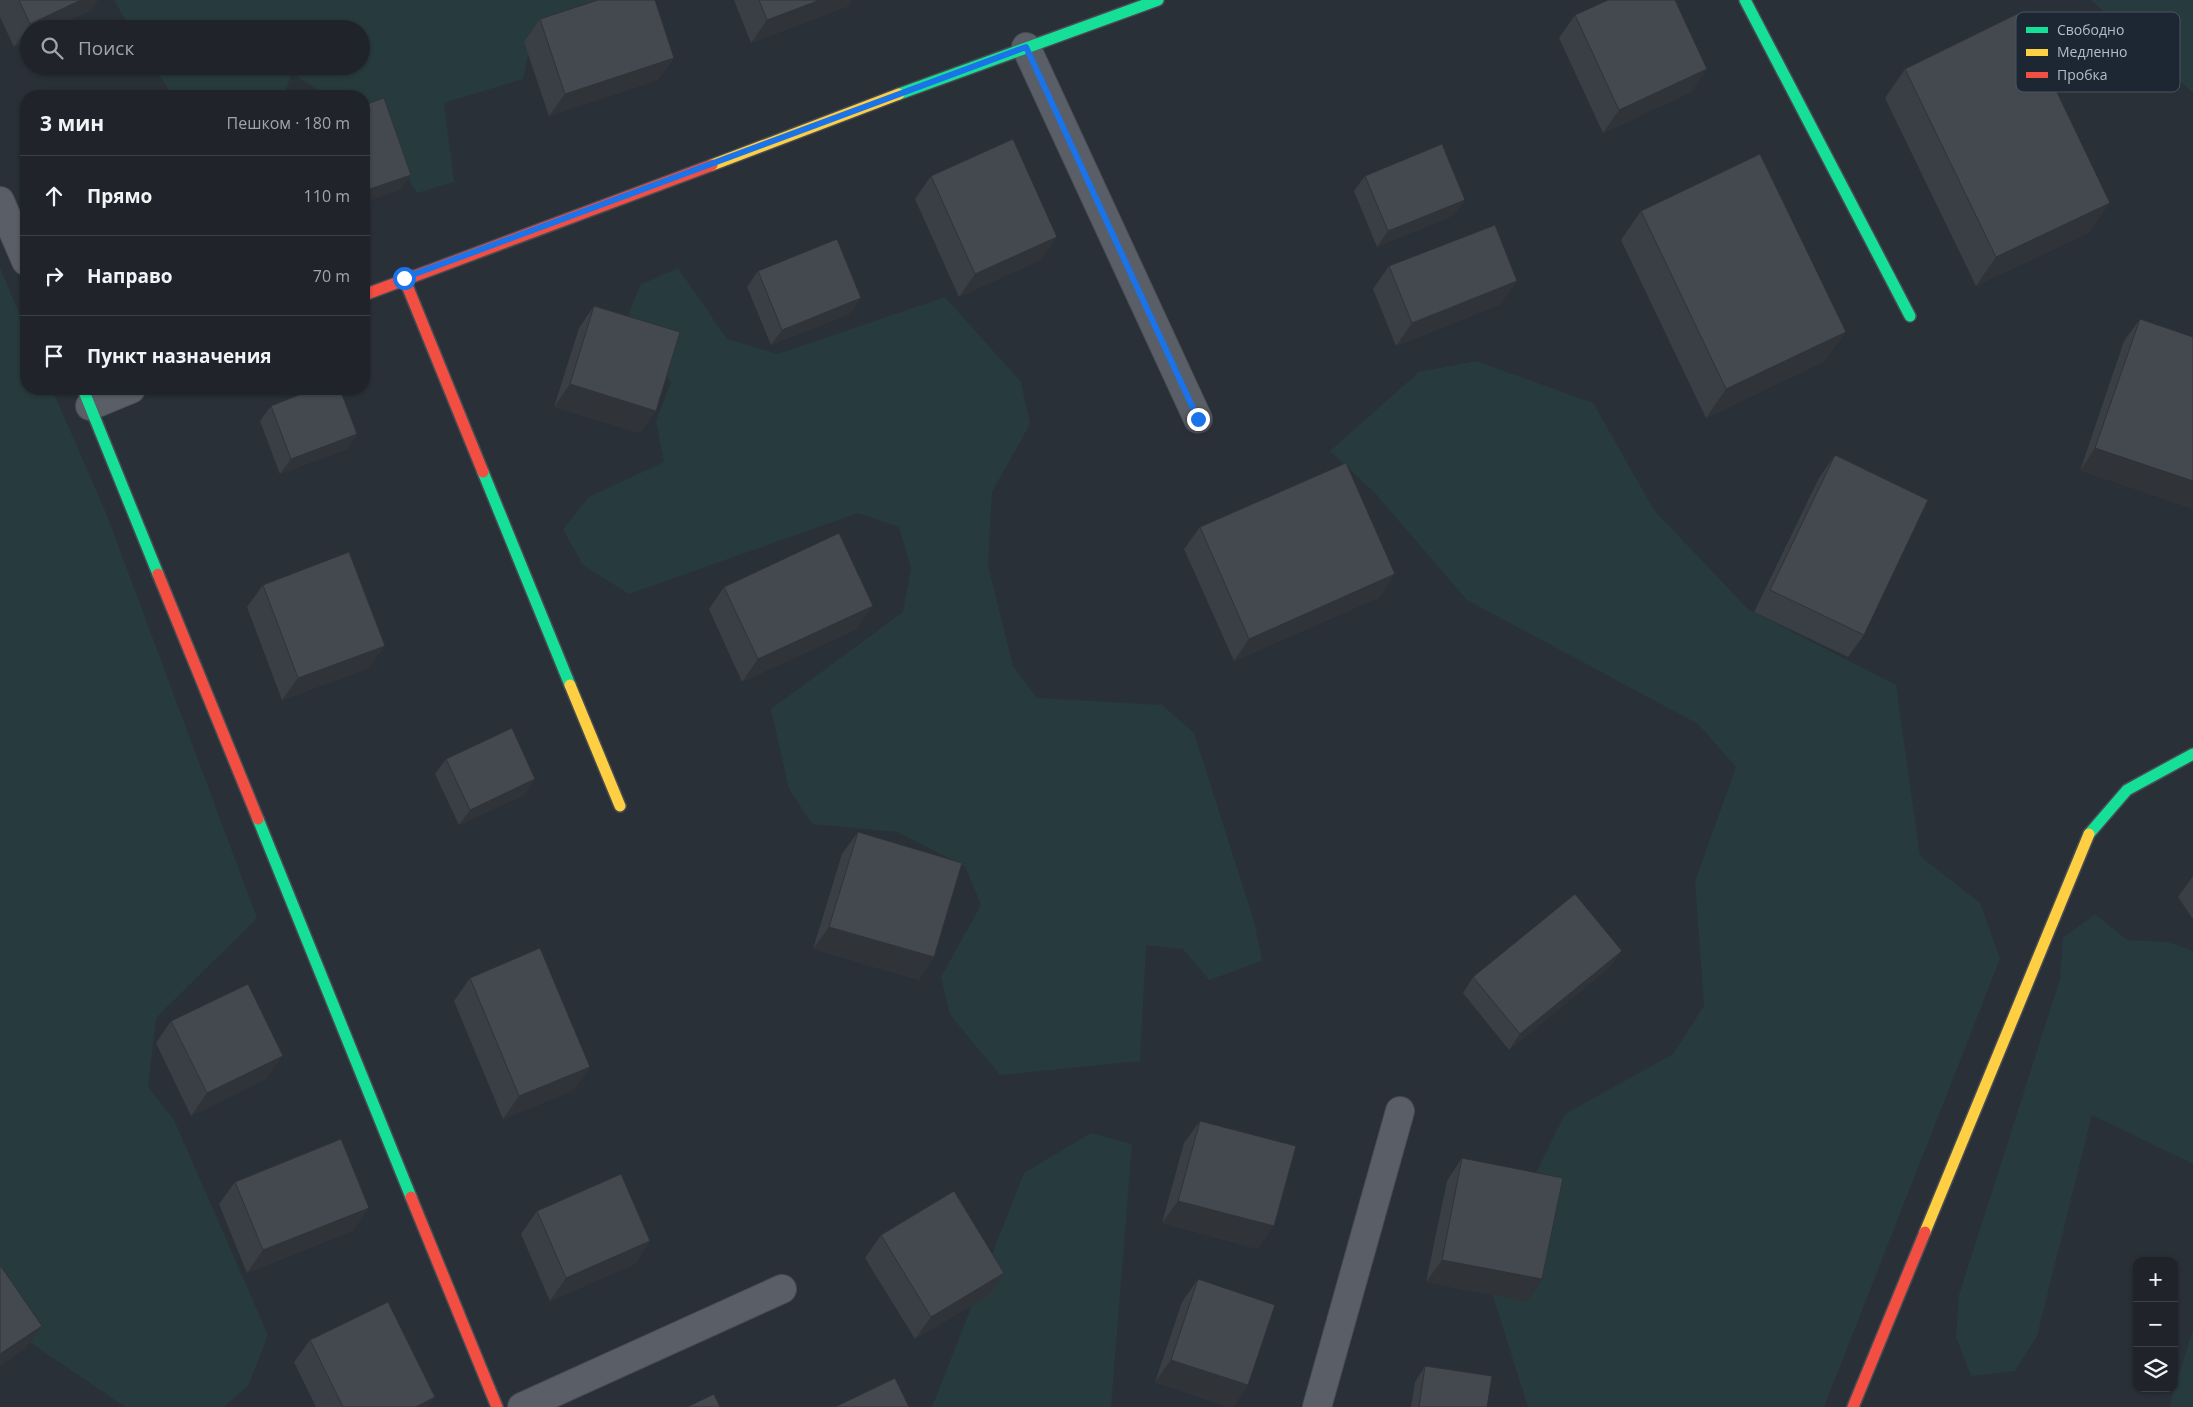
<!DOCTYPE html>
<html lang="ru">
<meta charset="utf-8">
<style>
:root{--surface:#20242a;--page:#2d3036;--text:#f1f3f6;--muted:#a2a4a8;--line:#3d4147}
body{margin:0;font-family:"Open Sans",sans-serif;background:var(--page);color:var(--text)}
.controls{position:absolute;right:15px;bottom:15px;display:grid;overflow:hidden;border-radius:10px;box-shadow:0 1px 4px #0004}
.controls button{width:45px;height:45px;display:grid;place-items:center;padding:0;border:0;border-bottom:1px solid var(--line);background:var(--surface);color:var(--text);font:25px sans-serif}
.stop{position:absolute;width:15px;height:15px;margin:-11px;border:4px solid #1a73e8;border-radius:50%;background:#fff}
.stop.end{background:#1a73e8;border-color:#fff;box-shadow:0 1px 5px #0008}
.list{margin:0;padding:0;list-style:none}
h2{display:flex;justify-content:space-between;align-items:center;height:65px;margin:0;padding:0 20px;font-size:21px}
h2 small{font-size:16px;font-weight:400;color:var(--muted)}
.list li{display:grid;grid-template-columns:32px 1fr auto;gap:15px;align-items:center;box-sizing:border-box;height:80px;padding:0 20px;border-top:1px solid var(--line)}
.list b{display:block;font-size:19px;white-space:nowrap}
.list em{font-size:16px;font-style:normal;color:var(--muted)}
.icon{flex:none;width:28px;height:28px;fill:none;stroke:currentColor;stroke-width:2;stroke-linecap:round;stroke-linejoin:round}
.map{position:relative;flex:none;width:2193px;height:1407px;overflow:hidden}
.search{position:absolute;background:var(--surface);box-shadow:0 1px 4px #0004;left:20px;top:20px;width:350px;height:55px;display:flex;align-items:center;gap:12px;box-sizing:border-box;padding:0 18px;border-radius:28px;color:var(--muted);font-size:19px}
.panel{position:absolute;background:var(--surface);box-shadow:0 1px 4px #0004;left:20px;top:90px;width:350px;height:305px;border-radius:20px}
.map>svg:first-child{display:block}
</style>
<div class="map">
<svg width="2193" height="1407" viewBox="0 0 2193 1407">
<rect width="100%" height="100%" fill="#2a3038"/>
<!-- green -->
<path fill="#273a3e" d="M 114,0 L 618,0 L 534,29 L 523,79 L 444,103 L 454,182 L 417,193 L 378,127 L 364,118 L 364,96 L 328,96 L 291,73 L 285,96 L 172,96 L 154,66 L 361,66 L 361,29 L 131,29 Z
M 2091,0 L 2193,0 L 2193,93 Z
M 0,268 L 26,329 L 26,389 L 52,389 L 106,513 L 257,918 L 156,1018 L 148,1087 L 174,1120 L 268,1335 L 248,1386 L 224,1407 L 125,1407 L 15,1332 L 0,1278 Z
M 678,268 L 727,339 L 778,354 L 945,297 L 1021,382 L 1030,424 L 992,492 L 988,565 L 1013,666 L 1037,698 L 1162,705 L 1194,733 L 1254,921 L 1262,961 L 1209,980 L 1183,949 L 1146,945 L 1140,1061 L 1000,1075 L 950,1015 L 941,977 L 981,905 L 965,866 L 897,832 L 812,824 L 789,789 L 771,709 L 903,612 L 911,568 L 899,527 L 858,513 L 629,594 L 583,565 L 563,529 L 589,497 L 664,462 L 656,421 L 671,382 L 626,321 L 640,285 Z
M 1476,361 L 1593,403 L 1654,510 L 1748,609 L 1896,685 L 1920,856 L 1980,903 L 2000,959 L 1824,1407 L 1528,1407 L 1486,1274 L 1565,1114 L 1673,1054 L 1704,1006 L 1695,881 L 1736,767 L 1698,724 L 1467,600 L 1375,493 L 1330,451 L 1419,372 Z
M 2095,914 L 2127,940 L 2168,942 L 2193,951 L 2193,1164 L 2092,1115 L 2037,1336 L 2015,1371 L 1971,1376 L 1956,1337 L 1959,1295 L 2060,979 L 2063,938 Z
M 1091,1133 L 1132,1144 L 1111,1407 L 932,1407 L 1024,1173 Z
M 2193,1329 L 2193,1407 L 2169,1407 Z"/>
<g fill="none" stroke-linecap="round" stroke-linejoin="round">
<!-- street casing -->
<g stroke="#484c53" stroke-width="30">
<path id="street" d="M 1026,47 L 1198,419
M 0,201 L 26,261
M 90,406 L 131,389
M 522,1407 L 782,1289
M 1317,1407 L 1400,1111"/>
</g>
<!-- fast casing -->
<g stroke="#484c53" stroke-width="14">
<path id="fast" d="M 1745,0 L 1910,316
M 899,94 L 1158,0
M 83,389 L 158,574
M 483,472 L 570,685
M 258,819 L 411,1197
M 2089,834 L 2127,790 L 2193,754"/>
</g>
<!-- slow casing -->
<g stroke="#484c53" stroke-width="14">
<path id="slow" d="M 712,165 L 899,94
M 570,685 L 620,806
M 1925,1232 L 2089,834"/>
</g>
<!-- jam casing -->
<g stroke="#484c53" stroke-width="14">
<path id="jam" d="M 404,278 L 483,472
M 364,295 L 712,165
M 158,574 L 258,819
M 411,1197 L 497,1407
M 1853,1407 L 1925,1232"/>
</g>
<!-- street -->
<use href="#street" stroke="#5a5e66" stroke-width="28"/>
<!-- fast -->
<use href="#fast" stroke="#16e098" stroke-width="11"/>
<!-- slow -->
<use href="#slow" stroke="#ffcf43" stroke-width="11"/>
<!-- jam -->
<use href="#jam" stroke="#f24e42" stroke-width="11"/>
</g>
<!-- wall -->
<path fill="#3a3f45" d="M 0,0 L 98,0 L 91,10 L 14,47 L 0,17 Z
M 734,0 L 852,0 L 848,6 L 751,43 Z
M 1575,15 L 1707,69 L 1691,92 L 1603,133 L 1559,38 Z
M 540,19 L 674,58 L 658,80 L 549,116 L 524,42 Z
M 1905,69 L 2090,232 L 1976,286 L 1885,98 Z
M 931,176 L 1042,259 L 959,297 L 915,199 Z
M 1365,176 L 1465,200 L 1454,215 L 1377,247 L 1354,191 Z
M 1641,211 L 1825,361 L 1706,418 L 1621,240 Z
M 1389,266 L 1501,304 L 1396,346 L 1373,289 Z
M 758,271 L 850,314 L 771,345 L 747,287 Z
M 594,306 L 656,411 L 640,433 L 554,407 L 579,328 Z
M 2140,319 L 2193,337 L 2080,471 L 2124,341 Z
M 271,406 L 357,434 L 347,449 L 280,474 L 260,421 Z
M 1835,455 L 1864,635 L 1848,657 L 1754,612 L 1819,478 Z
M 1200,527 L 1380,597 L 1234,661 L 1184,549 Z
M 263,585 L 369,668 L 282,700 L 247,607 Z
M 724,587 L 857,629 L 742,682 L 709,609 Z
M 446,759 L 535,779 L 524,795 L 459,825 L 435,774 Z
M 858,832 L 934,957 L 919,980 L 813,949 L 842,854 Z
M 2193,876 L 2193,919 L 2178,897 Z
M 1611,966 L 1509,1050 L 1463,993 L 1473,977 Z
M 470,978 L 590,1067 L 574,1090 L 503,1119 L 454,1001 Z
M 171,1021 L 267,1078 L 191,1116 L 156,1043 Z
M 1200,1121 L 1258,1249 L 1162,1223 L 1184,1143 Z
M 1462,1158 L 1527,1302 L 1426,1282 L 1447,1181 Z
M 235,1182 L 354,1230 L 247,1273 L 219,1204 Z
M 537,1211 L 650,1241 L 635,1264 L 550,1301 L 521,1234 Z
M 881,1235 L 1004,1273 L 988,1296 L 915,1339 L 865,1258 Z
M 1198,1279 L 1248,1385 L 1233,1407 L 1229,1407 L 1155,1382 L 1182,1302 Z
M 310,1340 L 435,1397 L 428,1407 L 316,1407 L 294,1362 Z
M 1425,1366 L 1487,1407 L 1411,1407 L 1415,1382 Z"/>
<!-- shaded-wall -->
<path fill="#303338" d="M 81,0 L 98,0 L 91,10 L 52,29 L 29,29 L 29,40 L 14,47 L 30,24 Z
M 820,0 L 852,0 L 848,6 L 751,43 L 767,20 Z
M 674,58 L 658,80 L 549,116 L 565,94 Z
M 1707,69 L 1691,92 L 1603,133 L 1619,110 Z
M 411,175 L 400,190 L 364,203 L 364,191 Z
M 1465,200 L 1454,215 L 1377,247 L 1388,231 Z
M 2110,203 L 2090,232 L 1976,286 L 1996,257 Z
M 1057,237 L 1042,259 L 959,297 L 975,274 Z
M 1517,281 L 1501,304 L 1396,346 L 1412,323 Z
M 861,298 L 850,314 L 771,345 L 782,330 Z
M 1846,332 L 1825,361 L 1706,418 L 1726,389 Z
M 570,384 L 656,411 L 640,433 L 554,407 Z
M 357,434 L 347,449 L 280,474 L 291,459 Z
M 2095,448 L 2193,481 L 2193,509 L 2080,471 Z
M 1395,574 L 1380,597 L 1234,661 L 1249,639 Z
M 873,606 L 857,629 L 742,682 L 758,659 Z
M 385,646 L 369,668 L 282,700 L 298,678 Z
M 535,779 L 524,795 L 459,825 L 470,810 Z
M 829,927 L 934,957 L 919,980 L 813,949 Z
M 1622,951 L 1611,966 L 1509,1050 L 1520,1034 Z
M 283,1056 L 267,1078 L 191,1116 L 207,1093 Z
M 590,1067 L 574,1090 L 503,1119 L 519,1096 Z
M 1178,1201 L 1274,1226 L 1258,1249 L 1162,1223 Z
M 369,1208 L 354,1230 L 247,1273 L 263,1250 Z
M 650,1241 L 635,1264 L 550,1301 L 566,1278 Z
M 1442,1260 L 1542,1279 L 1527,1302 L 1426,1282 Z
M 1004,1273 L 988,1296 L 915,1339 L 931,1317 Z
M 42,1326 L 26,1348 L 0,1366 L 0,1354 Z
M 1171,1360 L 1248,1385 L 1233,1407 L 1229,1407 L 1155,1382 Z
M 435,1397 L 428,1407 L 416,1407 Z"/>
<!-- building -->
<path fill="#444950" stroke="#303338" d="M 19,0 L 81,0 L 30,24 Z
M 598,0 L 655,0 L 674,58 L 565,94 L 540,19 Z
M 759,0 L 820,0 L 767,20 Z
M 1608,0 L 1675,0 L 1707,69 L 1619,110 L 1575,15 Z
M 2019,13 L 2110,203 L 1996,257 L 1905,69 Z
M 384,98 L 411,175 L 364,191 L 364,105 Z
M 1013,139 L 1057,237 L 975,274 L 931,176 Z
M 1442,144 L 1465,200 L 1388,231 L 1365,176 Z
M 1760,154 L 1846,332 L 1726,389 L 1641,211 Z
M 1495,225 L 1517,281 L 1412,323 L 1389,266 Z
M 837,239 L 861,298 L 782,330 L 758,271 Z
M 594,306 L 680,332 L 656,411 L 570,384 Z
M 2140,319 L 2193,337 L 2193,481 L 2095,448 Z
M 314,389 L 340,389 L 357,434 L 291,459 L 271,406 Z
M 1835,455 L 1928,500 L 1864,635 L 1770,590 Z
M 1346,463 L 1395,574 L 1249,639 L 1200,527 Z
M 839,533 L 873,606 L 758,659 L 724,587 Z
M 349,552 L 385,646 L 298,678 L 263,585 Z
M 512,728 L 535,779 L 470,810 L 446,759 Z
M 858,832 L 962,863 L 934,957 L 829,927 Z
M 1575,894 L 1622,951 L 1520,1034 L 1473,977 Z
M 540,948 L 590,1067 L 519,1096 L 470,978 Z
M 248,984 L 283,1056 L 207,1093 L 171,1021 Z
M 1200,1121 L 1296,1146 L 1274,1226 L 1178,1201 Z
M 341,1139 L 369,1208 L 263,1250 L 235,1182 Z
M 1462,1158 L 1563,1178 L 1542,1279 L 1442,1260 Z
M 621,1174 L 650,1241 L 566,1278 L 537,1211 Z
M 954,1191 L 1004,1273 L 931,1317 L 881,1235 Z
M 0,1265 L 42,1326 L 0,1354 Z
M 1198,1279 L 1275,1305 L 1248,1385 L 1171,1360 Z
M 388,1302 L 435,1397 L 416,1407 L 343,1407 L 310,1340 Z
M 1425,1366 L 1492,1376 L 1487,1407 L 1419,1407 Z
M 895,1378 L 909,1407 L 835,1407 Z
M 714,1394 L 720,1407 L 687,1407 Z"/>
<g fill="none" stroke-linecap="round" stroke-linejoin="round">
<!-- route -->
<path stroke="#1a73e8" stroke-width="6" d="M 404,278 L 1026,47 L 1198,419"/>
</g>
<!-- legend -->
<rect x="2016" y="12" width="164" height="80" rx="8" fill="#1d2633" stroke="#4a5360" stroke-width="1"/>
<rect x="2026" y="27" width="22" height="6" fill="#16e098"/>
<rect x="2026" y="49" width="22" height="7" fill="#ffcf43"/>
<rect x="2026" y="72" width="22" height="6" fill="#f24e42"/>
<g font-size="14" fill="#b4bcc9">
<text x="2057" y="35">Свободно</text>
<text x="2057" y="57">Медленно</text>
<text x="2057" y="80">Пробка</text>
</g>
</svg>
<div class="controls">
<button>+</button>
<button>−</button>
<button><svg class="icon" aria-label="layers" viewBox="0 0 24 24"><path d="M12 4l9 5-9 5-9-5zM3 14l9 5 9-5"/></svg></button>
</div>
<div class="stop" style="left:404px;top:278px"></div>
<div class="stop end" style="left:1198px;top:419px"></div>
<div class="search"><svg class="icon" aria-label="search" viewBox="0 0 24 24"><circle cx="10" cy="10" r="6"/><path d="M15 15l6 6"/></svg>Поиск</div>
<section class="panel">
<h2>3 мин<small>Пешком · 180 m</small></h2>
<ul class="list">
<li><svg class="icon" aria-label="ahead" viewBox="0 0 24 24"><path d="M12 20V5M6 11l6-6 6 6"/></svg><div><b>Прямо</b></div><em>110 m</em></li>
<li><svg class="icon" aria-label="right" viewBox="0 0 24 24"><path d="M7 20v-9h11M14 6l5 5-5 5"/></svg><div><b>Направо</b></div><em>70 m</em></li>
<li><svg class="icon" aria-label="arrive" viewBox="0 0 24 24"><path d="M6 21V4h12l-3 4 3 4H6"/></svg><div><b>Пункт назначения</b></div></li>
</ul>
</section>
</div>
